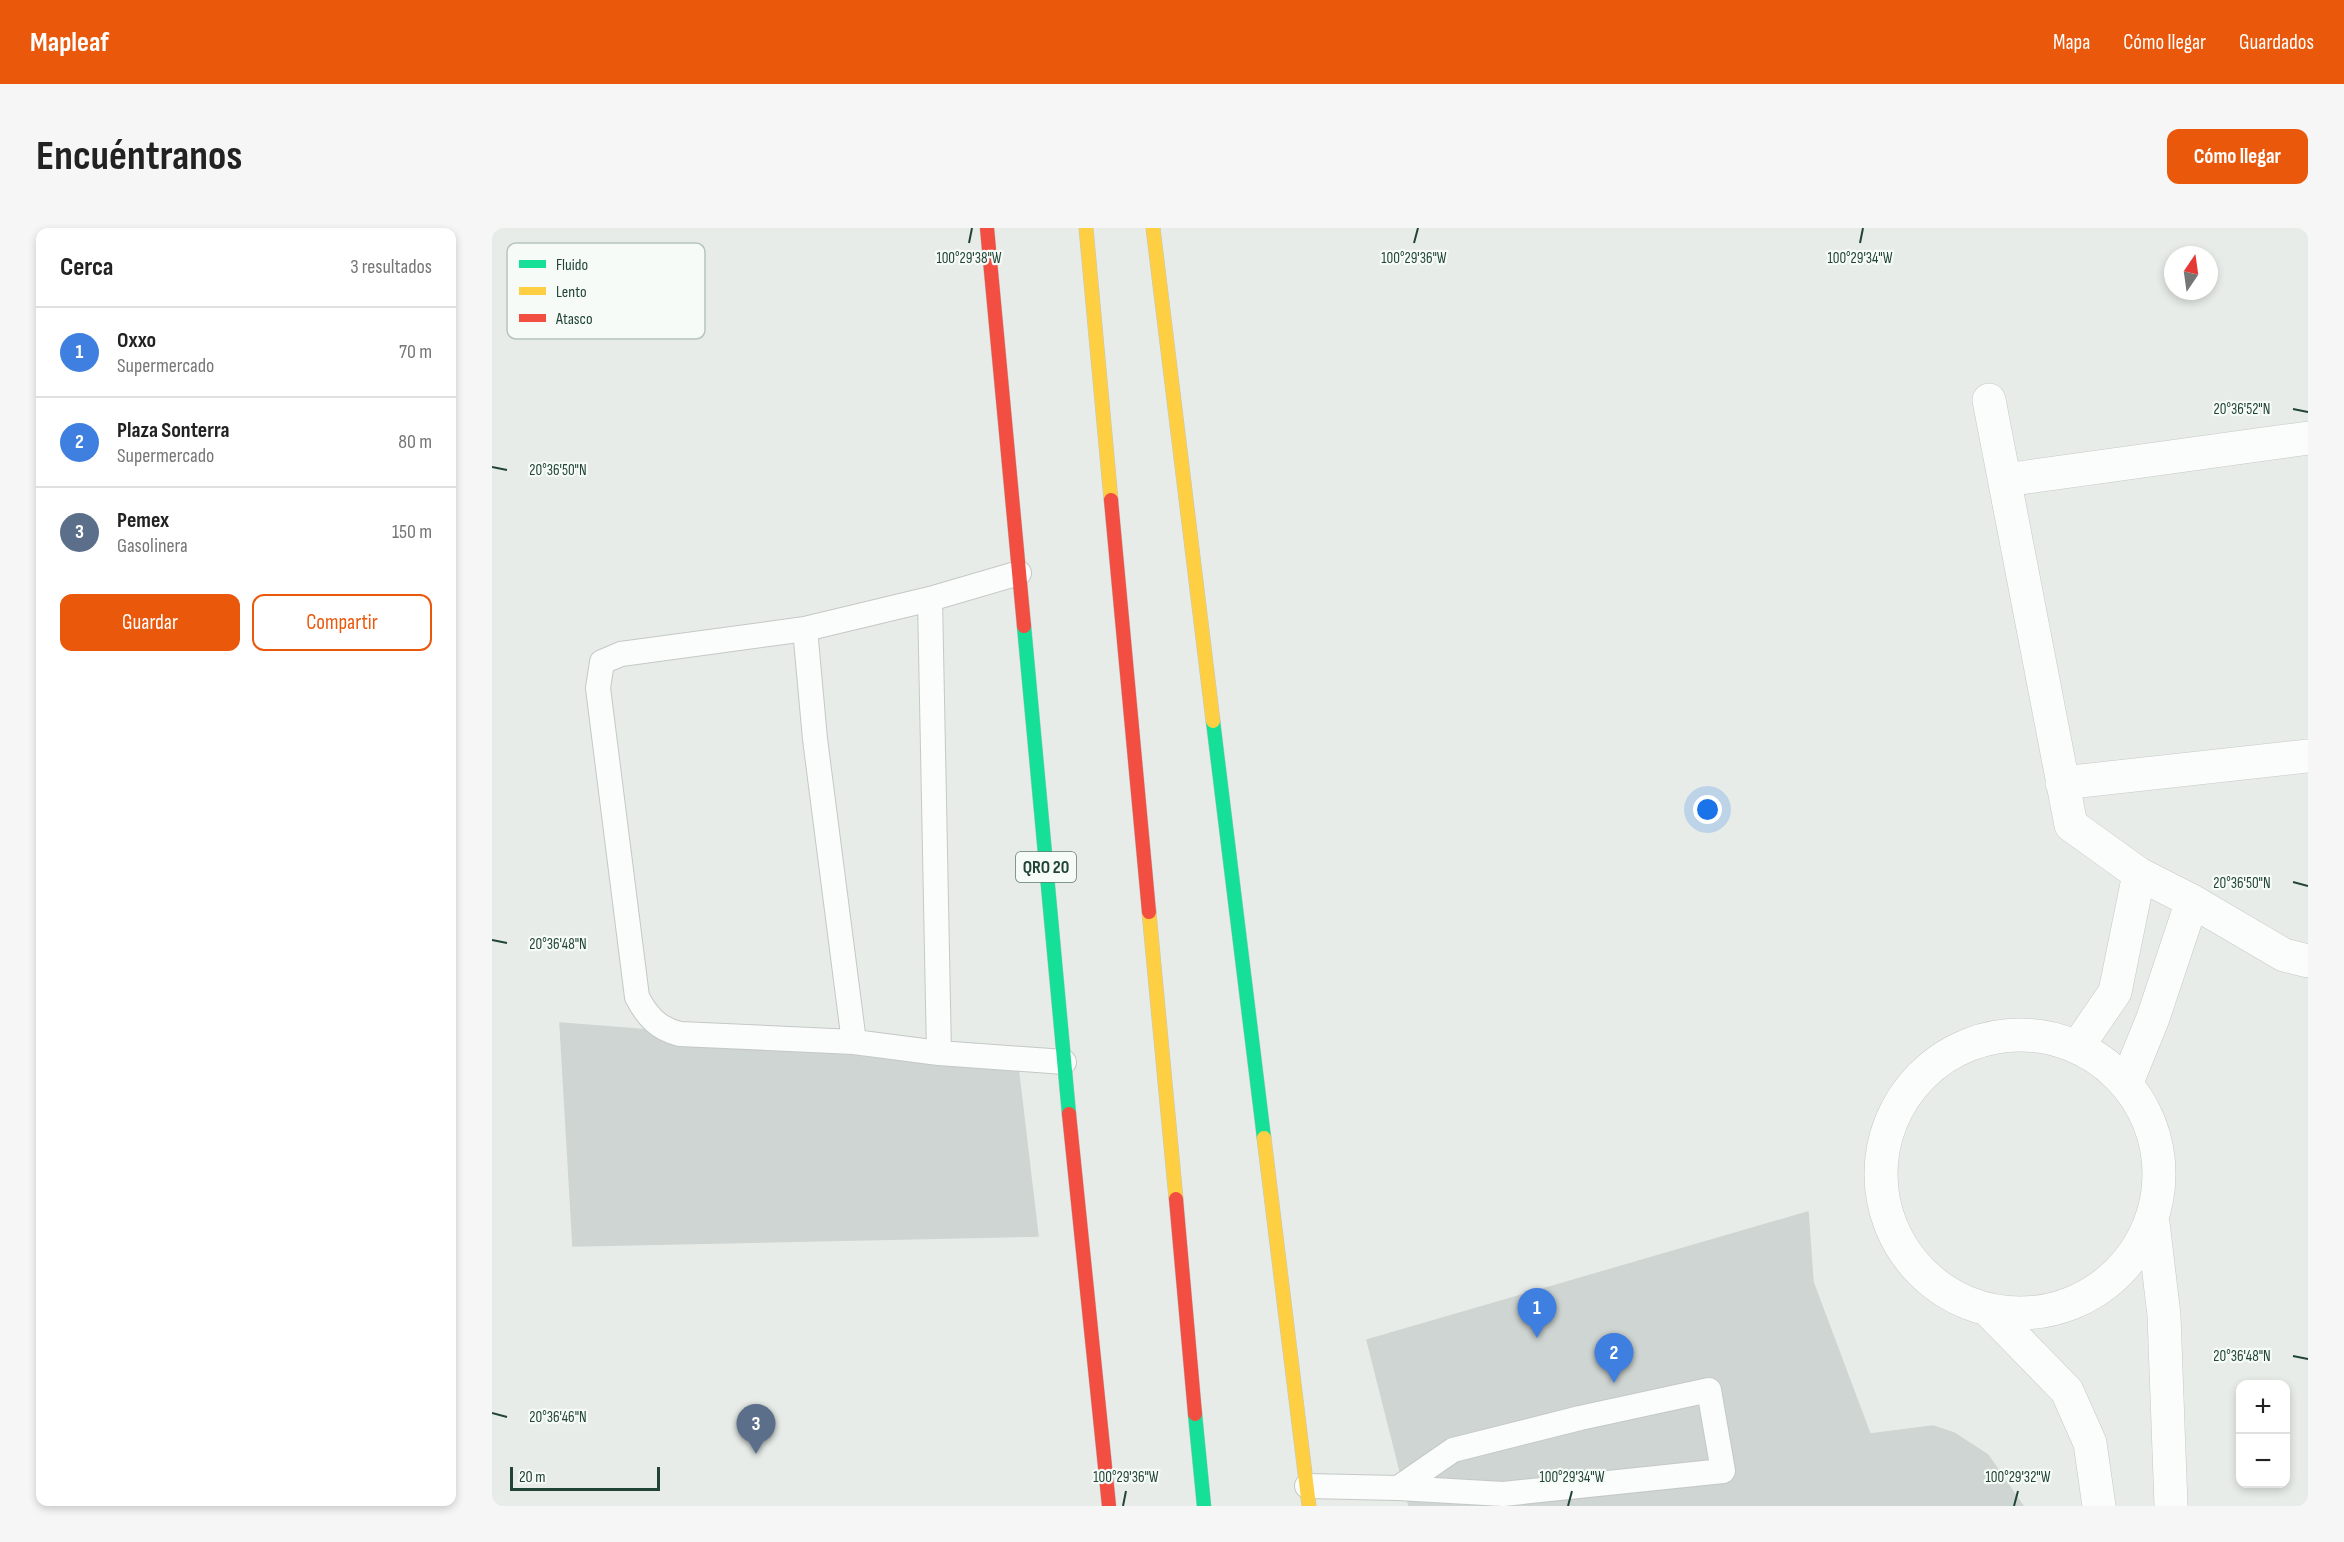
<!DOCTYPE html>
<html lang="es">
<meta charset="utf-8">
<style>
:root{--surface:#fff;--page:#f6f6f6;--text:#222;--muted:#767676;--line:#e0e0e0;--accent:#ea580c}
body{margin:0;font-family:"Sofia Sans Condensed",sans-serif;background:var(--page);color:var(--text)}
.controls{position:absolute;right:18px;bottom:18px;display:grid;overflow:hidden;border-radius:12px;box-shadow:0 3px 9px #0003}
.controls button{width:54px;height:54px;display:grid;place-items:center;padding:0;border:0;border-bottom:2px solid var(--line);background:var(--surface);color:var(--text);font:30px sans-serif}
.compass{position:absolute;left:1672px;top:18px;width:54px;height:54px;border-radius:50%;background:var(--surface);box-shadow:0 3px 9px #0003;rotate:13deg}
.scale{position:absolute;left:18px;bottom:15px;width:150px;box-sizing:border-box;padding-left:6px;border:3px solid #214435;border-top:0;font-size:16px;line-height:21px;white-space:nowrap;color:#214435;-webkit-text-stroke:4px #f6fbf8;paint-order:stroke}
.you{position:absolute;left:1216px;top:582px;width:21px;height:21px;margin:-15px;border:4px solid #fff;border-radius:50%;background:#1a73e8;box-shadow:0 0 0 9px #1a73e833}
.badge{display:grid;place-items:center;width:39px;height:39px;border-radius:50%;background:var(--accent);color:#fff;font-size:20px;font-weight:700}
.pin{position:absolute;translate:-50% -50px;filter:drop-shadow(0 2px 3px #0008)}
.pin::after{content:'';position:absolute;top:32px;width:21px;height:18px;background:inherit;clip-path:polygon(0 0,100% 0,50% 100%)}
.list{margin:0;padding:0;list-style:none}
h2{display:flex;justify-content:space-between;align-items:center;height:78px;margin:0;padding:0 24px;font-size:26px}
h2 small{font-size:20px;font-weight:400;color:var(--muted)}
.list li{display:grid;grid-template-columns:39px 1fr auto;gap:18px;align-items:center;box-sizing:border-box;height:90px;padding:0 24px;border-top:2px solid var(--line)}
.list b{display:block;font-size:22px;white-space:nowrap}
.list p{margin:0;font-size:20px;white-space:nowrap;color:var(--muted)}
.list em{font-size:20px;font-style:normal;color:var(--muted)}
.actions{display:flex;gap:12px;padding:18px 24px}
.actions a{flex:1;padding:14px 0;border:2px solid var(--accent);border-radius:12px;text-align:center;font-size:21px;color:var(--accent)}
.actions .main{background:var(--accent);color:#fff}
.map{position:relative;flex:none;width:1816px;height:1278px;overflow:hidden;border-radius:12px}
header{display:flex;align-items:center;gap:36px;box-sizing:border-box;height:84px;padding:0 30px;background:var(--accent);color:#fff}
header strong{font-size:28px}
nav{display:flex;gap:33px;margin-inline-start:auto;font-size:21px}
.intro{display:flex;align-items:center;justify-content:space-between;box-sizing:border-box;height:144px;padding:0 36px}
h1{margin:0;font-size:42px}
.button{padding:15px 27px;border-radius:12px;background:var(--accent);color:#fff;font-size:21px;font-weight:700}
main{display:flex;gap:36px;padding:0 36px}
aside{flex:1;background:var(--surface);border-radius:12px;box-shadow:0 3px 9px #0003}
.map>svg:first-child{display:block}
</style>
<header>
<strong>Mapleaf</strong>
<nav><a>Mapa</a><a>Cómo llegar</a><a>Guardados</a></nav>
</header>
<div class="intro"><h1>Encuéntranos</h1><a class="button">Cómo llegar</a></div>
<main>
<aside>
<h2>Cerca<small>3 resultados</small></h2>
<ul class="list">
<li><span class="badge" style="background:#3f7fe0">1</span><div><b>Oxxo</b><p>Supermercado</p></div><em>70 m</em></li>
<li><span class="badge" style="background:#3f7fe0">2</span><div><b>Plaza Sonterra</b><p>Supermercado</p></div><em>80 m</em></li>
<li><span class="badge" style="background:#5c6f8a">3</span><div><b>Pemex</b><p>Gasolinera</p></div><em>150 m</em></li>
</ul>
<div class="actions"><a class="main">Guardar</a><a>Compartir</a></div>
</aside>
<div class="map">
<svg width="1816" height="1278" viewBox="0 0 1816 1278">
<rect width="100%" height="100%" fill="#e7ece9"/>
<!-- building -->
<path fill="#cfd5d2" stroke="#cfd5d2" stroke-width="1.5" d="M 68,795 L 525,831 L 546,1008 L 81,1018 Z
M 1316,984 L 1321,1054 L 1378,1206 L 1441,1198 L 1462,1205 L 1496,1227 L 1531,1278 L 917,1278 L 875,1112 Z"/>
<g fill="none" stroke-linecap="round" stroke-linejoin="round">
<!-- lane casing -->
<g stroke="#c4c9c6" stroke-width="26">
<path id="lane" d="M 527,345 L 438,371 L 313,401 L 129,426 L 110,434 L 106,460 L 145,769 C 155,788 166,801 188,806 L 362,814 L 447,825 L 572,834
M 438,371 L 447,825
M 313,401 L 323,511 L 362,814
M 815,1258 L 906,1260 L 1011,1266 L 1231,1243 L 1217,1162 L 1088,1190 L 961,1222 L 906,1260"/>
</g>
<!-- street casing -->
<g stroke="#c4c9c6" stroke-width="34">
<path id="street" d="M 1497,172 L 1579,597 L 1647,646 L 1700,673 L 1792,727 L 1816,733
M 1513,252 L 1816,210
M 1570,555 L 1816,528
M1389 946a139 139 0 1 1 278 0a139 139 0 1 1-278 0Z
M 1586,818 L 1623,764 L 1647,646
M 1635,854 L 1661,790 L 1700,673
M 1661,995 L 1672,1087 L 1679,1278
M 1497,1083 L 1575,1163 L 1598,1215 L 1607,1278"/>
</g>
<!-- fast casing -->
<g stroke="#c0c8c5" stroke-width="15">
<path id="fast" d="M 532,398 L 577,886
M 721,493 L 772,910
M 703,1186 L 712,1278"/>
</g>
<!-- slow casing -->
<g stroke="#c0c8c5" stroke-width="15">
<path id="slow" d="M 594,0 L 619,272
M 661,0 L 721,493
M 657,684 L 684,971
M 772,910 L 817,1278"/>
</g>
<!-- jam casing -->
<g stroke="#c0c8c5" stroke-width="15">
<path id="jam" d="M 495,0 L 532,398
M 619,272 L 657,684
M 577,886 L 617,1278
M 684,971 L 703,1186"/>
</g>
<!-- lane -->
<use href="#lane" stroke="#fbfcfc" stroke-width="24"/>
<!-- street -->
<use href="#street" stroke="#fbfcfc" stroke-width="33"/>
<!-- fast -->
<use href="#fast" stroke="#16e098" stroke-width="14"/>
<!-- slow -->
<use href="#slow" stroke="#ffcf43" stroke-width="14"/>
<!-- jam -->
<use href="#jam" stroke="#f24e42" stroke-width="14"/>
</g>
<!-- ticks -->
<path fill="none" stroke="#214435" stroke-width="2" d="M 477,15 L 480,0M 922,15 L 926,0M 1368,15 L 1371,0M 1801,181 L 1816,184M 0,239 L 15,242M 1801,654 L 1816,658M 0,712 L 15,715M 1801,1128 L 1816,1131M 0,1185 L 15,1189M 631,1278 L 634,1263M 1076,1278 L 1080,1263M 1522,1278 L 1526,1263"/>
<g text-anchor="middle" stroke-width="4.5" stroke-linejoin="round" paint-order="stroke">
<!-- shield labels -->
<rect fill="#f6fbf8" stroke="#617b70" stroke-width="1.5" x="524" y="624" width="60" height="30" rx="4.5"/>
<g font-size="18" font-weight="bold" fill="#214435">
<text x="554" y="645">QRO 20</text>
</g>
</g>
<!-- legend -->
<rect x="15" y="15" width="198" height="96" rx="9" fill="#f6fbf8" stroke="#b6c4be" stroke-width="1.5"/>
<rect x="27" y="32" width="27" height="8" fill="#16e098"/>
<rect x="27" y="59" width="27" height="8" fill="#ffcf43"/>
<rect x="27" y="86" width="27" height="8" fill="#f24e42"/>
<g font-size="16" fill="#214435">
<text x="64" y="42">Fluido</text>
<text x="64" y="69">Lento</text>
<text x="64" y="96">Atasco</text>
</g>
<g font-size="15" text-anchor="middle" fill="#214435" stroke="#f6fbf8" stroke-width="4.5" stroke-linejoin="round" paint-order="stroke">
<text x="477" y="35">100°29'38"W</text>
<text x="922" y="35">100°29'36"W</text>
<text x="1368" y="35">100°29'34"W</text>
<text x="1750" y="186">20°36'52"N</text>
<text x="66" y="247">20°36'50"N</text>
<text x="1750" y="660">20°36'50"N</text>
<text x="66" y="721">20°36'48"N</text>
<text x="1750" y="1133">20°36'48"N</text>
<text x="66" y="1194">20°36'46"N</text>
<text x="634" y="1254">100°29'36"W</text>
<text x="1080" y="1254">100°29'34"W</text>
<text x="1526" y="1254">100°29'32"W</text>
</g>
</svg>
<div class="controls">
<button>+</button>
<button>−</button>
</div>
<svg class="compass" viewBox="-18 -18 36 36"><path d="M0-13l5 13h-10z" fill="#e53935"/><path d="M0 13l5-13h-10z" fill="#767676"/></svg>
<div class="scale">20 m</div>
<div class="you"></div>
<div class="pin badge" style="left:1045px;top:1110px;background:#3f7fe0">1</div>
<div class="pin badge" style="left:1122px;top:1155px;background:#3f7fe0">2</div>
<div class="pin badge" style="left:264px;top:1226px;background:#5c6f8a">3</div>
</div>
</main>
